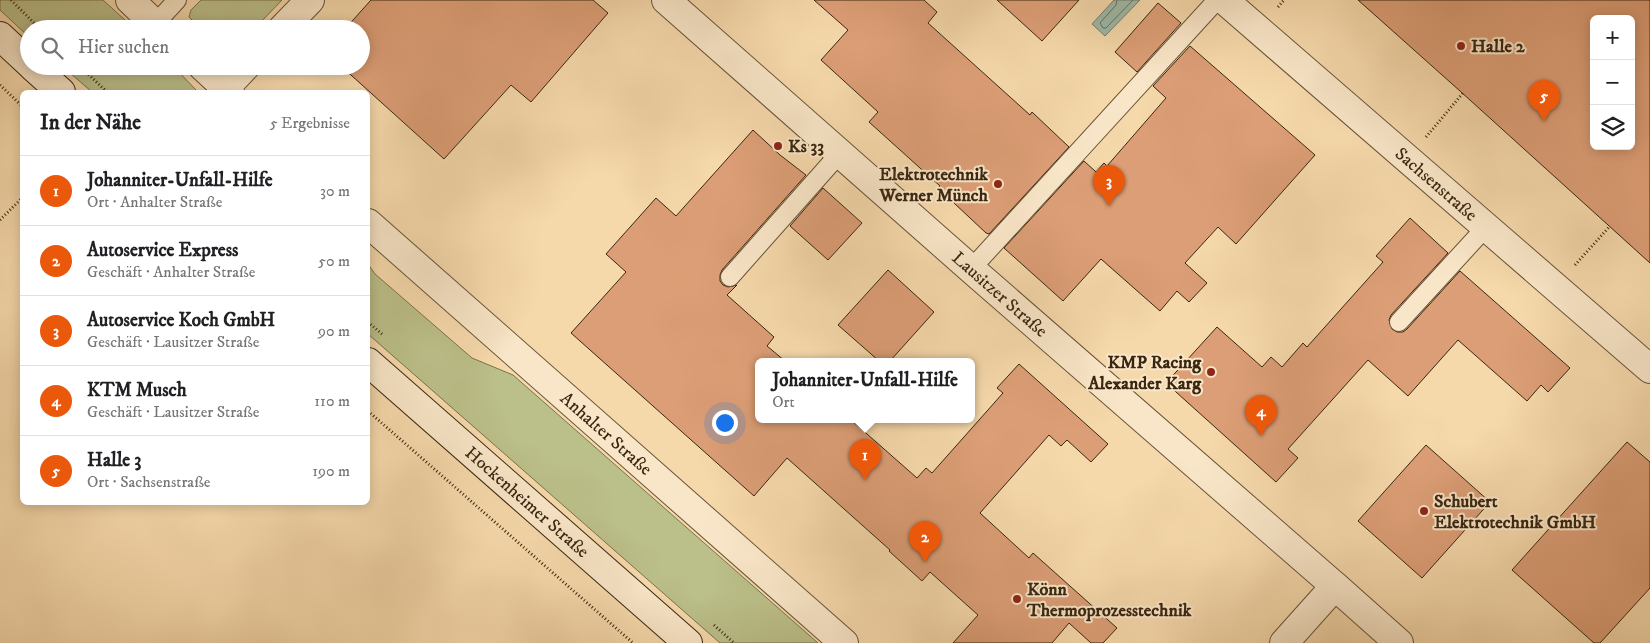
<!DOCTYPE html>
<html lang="de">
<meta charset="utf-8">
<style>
:root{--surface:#fff;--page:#f2f2f2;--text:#202124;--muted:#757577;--line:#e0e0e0;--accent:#ea580c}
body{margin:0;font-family:"IM FELL DW Pica",serif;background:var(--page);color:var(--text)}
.controls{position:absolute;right:15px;top:15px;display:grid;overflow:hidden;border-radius:8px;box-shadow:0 2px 12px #0003}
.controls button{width:45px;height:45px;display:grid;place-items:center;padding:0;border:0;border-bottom:1px solid var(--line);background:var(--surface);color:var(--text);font:25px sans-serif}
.you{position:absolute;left:724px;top:422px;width:18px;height:18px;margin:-12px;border:4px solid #fff;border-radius:50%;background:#1a73e8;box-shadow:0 0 0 8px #1a73e833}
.badge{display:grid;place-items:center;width:32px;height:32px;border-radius:50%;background:var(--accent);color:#fff;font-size:16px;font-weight:700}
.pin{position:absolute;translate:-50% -41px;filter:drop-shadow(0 1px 2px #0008)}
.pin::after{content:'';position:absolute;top:26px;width:18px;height:15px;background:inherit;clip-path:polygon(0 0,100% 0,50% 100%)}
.popup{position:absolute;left:755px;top:358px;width:220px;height:65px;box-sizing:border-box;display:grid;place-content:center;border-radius:8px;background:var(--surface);filter:drop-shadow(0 1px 4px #0005);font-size:16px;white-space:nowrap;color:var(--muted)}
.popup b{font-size:19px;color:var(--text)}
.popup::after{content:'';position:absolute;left:50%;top:100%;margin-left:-10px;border:10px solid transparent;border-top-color:var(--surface)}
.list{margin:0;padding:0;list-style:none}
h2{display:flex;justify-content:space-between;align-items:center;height:65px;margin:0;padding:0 20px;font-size:21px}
h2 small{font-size:16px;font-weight:400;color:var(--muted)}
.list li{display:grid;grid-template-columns:32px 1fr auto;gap:15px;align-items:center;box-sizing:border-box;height:70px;padding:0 20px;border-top:1px solid var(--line)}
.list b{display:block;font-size:19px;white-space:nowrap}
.list p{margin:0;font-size:16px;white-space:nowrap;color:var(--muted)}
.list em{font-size:16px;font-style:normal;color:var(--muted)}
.icon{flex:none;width:28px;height:28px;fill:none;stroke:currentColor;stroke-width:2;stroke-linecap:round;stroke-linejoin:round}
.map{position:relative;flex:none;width:1650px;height:643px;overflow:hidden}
.search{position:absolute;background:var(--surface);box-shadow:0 2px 12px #0003;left:20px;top:20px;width:350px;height:55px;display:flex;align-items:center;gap:12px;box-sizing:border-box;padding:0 18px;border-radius:28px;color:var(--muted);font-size:19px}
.panel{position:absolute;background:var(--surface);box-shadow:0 2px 12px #0003;left:20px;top:90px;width:350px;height:415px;border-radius:8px}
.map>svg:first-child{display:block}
</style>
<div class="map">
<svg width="1650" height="643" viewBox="0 0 1650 643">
<rect width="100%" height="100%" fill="#f6d9ab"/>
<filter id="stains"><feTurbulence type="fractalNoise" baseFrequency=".004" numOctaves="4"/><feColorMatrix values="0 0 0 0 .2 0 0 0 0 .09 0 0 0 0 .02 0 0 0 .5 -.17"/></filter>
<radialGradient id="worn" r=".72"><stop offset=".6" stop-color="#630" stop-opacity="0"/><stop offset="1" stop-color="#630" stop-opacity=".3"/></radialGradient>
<!-- green -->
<path fill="#bbbf89" stroke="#7a724d" d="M 0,0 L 103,0 L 135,29 L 29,29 L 29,37 L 0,10 Z
M 201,0 L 282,0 L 258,25 L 254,22 L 247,29 L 201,29 L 189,17 L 191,10 Z
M 62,66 L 173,66 L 198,92 L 92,92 Z
M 368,264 L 375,274 L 472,358 L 513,375 L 818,643 L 720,643 L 368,334 Z"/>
<!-- water -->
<path fill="#9dbaa8" stroke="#757f6c" d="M 1114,0 L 1140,0 L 1105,36 L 1092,24 Z"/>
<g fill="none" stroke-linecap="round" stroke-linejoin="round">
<!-- shore -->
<path stroke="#6b705c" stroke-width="1" d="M 1117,0 L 1116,5 L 1100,23 L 1103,28 L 1106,28 L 1133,0"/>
</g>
<!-- building -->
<path fill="#dc9e76" stroke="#392611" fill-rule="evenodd" d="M 371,0 L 593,0 L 608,13 L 531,102 L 511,85 L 444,159 L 341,66 L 361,66 L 361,29 L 345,29 Z
M 814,0 L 924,0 L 937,12 L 928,23 L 1030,115 L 1032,112 L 1069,147 L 989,234 L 986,233 L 938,188 L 940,186 L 869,122 L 878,112 L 821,60 L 848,30 Z
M 997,0 L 1079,0 L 1042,41 Z
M 1358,0 L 1650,0 L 1650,263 L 1460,91 ZM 1594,19 L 1631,19 L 1631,146 L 1594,146 Z
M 1158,3 L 1181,23 L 1137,72 L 1115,52 Z
M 1190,46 L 1315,155 L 1236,244 L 1218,227 L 1185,263 L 1207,283 L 1189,302 L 1177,291 L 1160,311 L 1101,259 L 1063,301 L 1004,248 L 1084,161 L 1096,172 L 1104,163 L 1107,166 L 1166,98 L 1153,86 Z
M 753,130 L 780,155 L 806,175 L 722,270 L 720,275 L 720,281 L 723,285 L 728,287 L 737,285 L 727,295 L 774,337 L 767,346 L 785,361 L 759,361 L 759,419 L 850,419 L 917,478 L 926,468 L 932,473 L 1003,393 L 997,388 L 1019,364 L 1108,444 L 1091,462 L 1067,440 L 1061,446 L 1049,435 L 980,513 L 1029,558 L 1033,553 L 1117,628 L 1103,643 L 1091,643 L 1069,623 L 1052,643 L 953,643 L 978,615 L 930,572 L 922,581 L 889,551 L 890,550 L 787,458 L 754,496 L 571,333 L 626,272 L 606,254 L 656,198 L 676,216 Z
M 823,188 L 862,223 L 828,260 L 790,226 Z
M 1410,218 L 1448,253 L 1391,315 L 1389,320 L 1392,329 L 1397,332 L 1403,332 L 1407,329 L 1460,271 L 1570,368 L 1548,392 L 1541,385 L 1527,401 L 1458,340 L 1408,396 L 1368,360 L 1288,449 L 1298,458 L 1276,482 L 1166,383 L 1217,327 L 1262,367 L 1271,357 L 1282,367 L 1303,343 L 1307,347 L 1383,262 L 1376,256 Z
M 888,270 L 934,312 L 890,361 L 879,361 L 838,325 Z
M 1627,442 L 1650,462 L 1650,588 L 1600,643 L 1594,643 L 1512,570 Z
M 1426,445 L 1490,502 L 1422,578 L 1358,521 Z"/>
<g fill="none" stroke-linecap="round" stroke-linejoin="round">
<!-- lane casing -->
<g stroke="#685338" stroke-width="20">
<path id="lane" d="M 155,24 L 177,0
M 971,269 L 1217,0
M 730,277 L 840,153
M 1399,322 L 1486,227"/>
</g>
<!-- street casing -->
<g stroke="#685338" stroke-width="30">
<g id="street">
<path d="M 130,0 L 160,29"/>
<path id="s1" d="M 666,0 L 971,269 L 1335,586 L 1284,643"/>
<path id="s2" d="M 1224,0 L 1650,369"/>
<path d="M 282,29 L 310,0"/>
<path d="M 202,66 L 230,92"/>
<path d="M 225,88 L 246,66"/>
<path id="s3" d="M 368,223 L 844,643"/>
<path d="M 1335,586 L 1399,643"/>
</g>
</g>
<!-- secondary casing -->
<g stroke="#392611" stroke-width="30">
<g id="secondary">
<path d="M 0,36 L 29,63"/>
<path d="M 32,66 L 61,92"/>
<path id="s4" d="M 368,362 L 688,643"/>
</g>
</g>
<!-- path -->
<path stroke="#392611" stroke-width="3" stroke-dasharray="1 2.5" stroke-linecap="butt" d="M 11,0 L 40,29
M 1278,7 L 1284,0
M 86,72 L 107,92
M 0,85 L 22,106
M 1426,137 L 1463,93
M 0,220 L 22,198
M 1575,265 L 1610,226
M 368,322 L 382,334
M 368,411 L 633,643
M 714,625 L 734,643"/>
<!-- lane -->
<use href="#lane" stroke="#f9e6c8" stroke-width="18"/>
<!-- street -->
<use href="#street" stroke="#f9e6c8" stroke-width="28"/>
<!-- secondary -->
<use href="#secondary" stroke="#f9e6c8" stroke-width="28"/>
</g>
<!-- markers -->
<g fill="#8f2418" stroke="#f9e6c8" stroke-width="2">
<circle cx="1461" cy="46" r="5"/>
<circle cx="778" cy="146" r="5"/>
<circle cx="998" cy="184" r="5"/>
<circle cx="1211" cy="372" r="5"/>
<circle cx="1424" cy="511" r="5"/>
<circle cx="1017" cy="599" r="5"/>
</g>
<g text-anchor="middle" stroke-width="4" stroke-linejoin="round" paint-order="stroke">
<!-- poi labels -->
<g font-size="18" font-weight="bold" fill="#392611" stroke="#f9e6c8" text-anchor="start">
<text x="1471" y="52">Halle 2</text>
<text x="788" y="152">Ks 33</text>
<text x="988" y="180" text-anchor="end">Elektrotechnik<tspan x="988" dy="21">Werner Münch</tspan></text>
<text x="1201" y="368" text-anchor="end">KMP Racing<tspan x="1201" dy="21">Alexander Karg</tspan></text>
<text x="1434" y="507">Schubert<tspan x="1434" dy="21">Elektrotechnik GmbH</tspan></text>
<text x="1027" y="595">Könn<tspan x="1027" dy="21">Thermoprozesstechnik</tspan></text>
</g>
<!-- street labels -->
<g font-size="18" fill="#392611" stroke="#f9e6c8">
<text dy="6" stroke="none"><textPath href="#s2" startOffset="281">Sachsenstraße</textPath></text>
<text dy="6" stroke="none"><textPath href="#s1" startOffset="445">Lausitzer Straße</textPath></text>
<text dy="6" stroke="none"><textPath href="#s3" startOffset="318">Anhalter Straße</textPath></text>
<text dy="6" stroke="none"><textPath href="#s4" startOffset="212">Hockenheimer Straße</textPath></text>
</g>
</g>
<rect width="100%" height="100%" filter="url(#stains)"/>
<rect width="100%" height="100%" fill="url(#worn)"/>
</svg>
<div class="controls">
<button>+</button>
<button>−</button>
<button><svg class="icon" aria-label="layers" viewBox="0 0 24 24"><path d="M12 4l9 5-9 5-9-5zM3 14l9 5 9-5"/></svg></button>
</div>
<div class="you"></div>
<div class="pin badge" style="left:865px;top:480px">1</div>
<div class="popup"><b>Johanniter-Unfall-Hilfe</b>Ort</div>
<div class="pin badge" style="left:925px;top:562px">2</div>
<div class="pin badge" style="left:1109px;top:206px">3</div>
<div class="pin badge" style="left:1261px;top:436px">4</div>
<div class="pin badge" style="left:1544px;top:121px">5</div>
<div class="search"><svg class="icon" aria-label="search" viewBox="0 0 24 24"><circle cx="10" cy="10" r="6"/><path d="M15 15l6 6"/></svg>Hier suchen</div>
<section class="panel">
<h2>In der Nähe<small>5 Ergebnisse</small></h2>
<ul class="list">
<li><span class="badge">1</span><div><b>Johanniter-Unfall-Hilfe</b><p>Ort · Anhalter Straße</p></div><em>30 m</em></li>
<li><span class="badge">2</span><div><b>Autoservice Express</b><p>Geschäft · Anhalter Straße</p></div><em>50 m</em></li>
<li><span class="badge">3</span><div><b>Autoservice Koch GmbH</b><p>Geschäft · Lausitzer Straße</p></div><em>90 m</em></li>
<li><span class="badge">4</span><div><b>KTM Musch</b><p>Geschäft · Lausitzer Straße</p></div><em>110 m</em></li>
<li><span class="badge">5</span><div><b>Halle 3</b><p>Ort · Sachsenstraße</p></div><em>190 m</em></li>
</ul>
</section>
</div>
